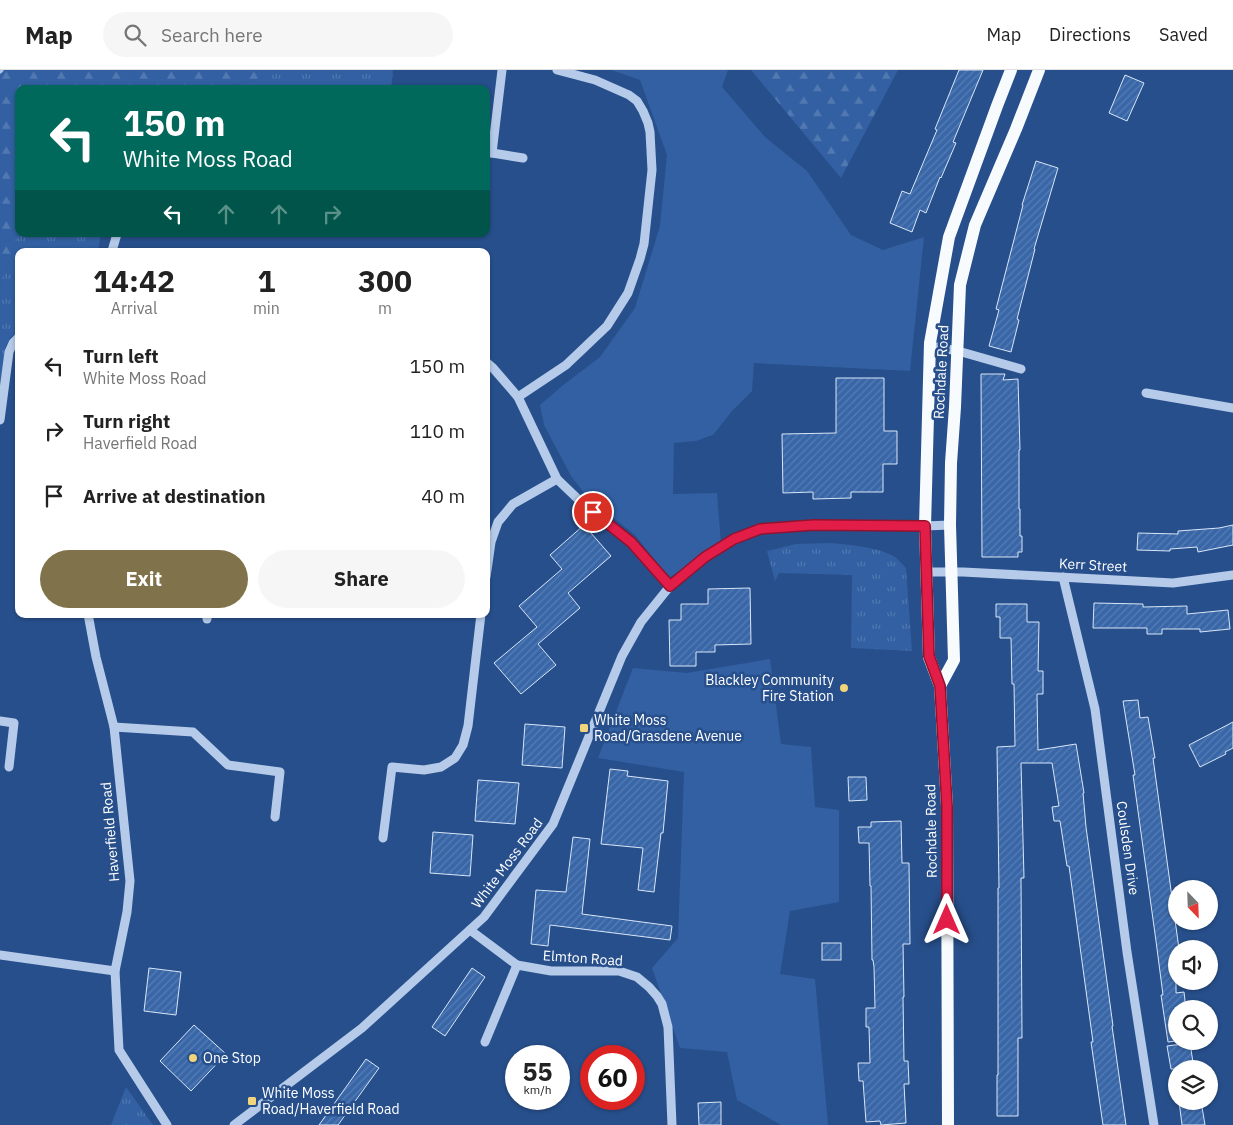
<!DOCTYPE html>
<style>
:root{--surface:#fff;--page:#f6f6f6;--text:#222;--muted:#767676;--line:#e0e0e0;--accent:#80724a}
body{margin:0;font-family:"IBM Plex Sans",sans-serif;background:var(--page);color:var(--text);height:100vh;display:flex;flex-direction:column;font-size:19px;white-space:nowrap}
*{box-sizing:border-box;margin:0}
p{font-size:16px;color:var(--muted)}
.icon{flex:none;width:28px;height:28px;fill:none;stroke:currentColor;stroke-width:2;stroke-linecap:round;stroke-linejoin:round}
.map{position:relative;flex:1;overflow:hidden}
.side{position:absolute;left:15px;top:178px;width:475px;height:370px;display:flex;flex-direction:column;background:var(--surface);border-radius:10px;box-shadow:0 1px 4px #0004}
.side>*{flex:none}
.top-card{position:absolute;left:15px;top:15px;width:475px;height:152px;border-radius:10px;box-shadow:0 1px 4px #0004;background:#00695c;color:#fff;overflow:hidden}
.needle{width:32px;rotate:157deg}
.buttons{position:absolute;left:1168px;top:810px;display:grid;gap:10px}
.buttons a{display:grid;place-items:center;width:50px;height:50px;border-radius:50%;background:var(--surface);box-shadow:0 1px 4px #0004;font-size:25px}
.speed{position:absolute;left:505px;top:975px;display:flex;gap:10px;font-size:25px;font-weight:700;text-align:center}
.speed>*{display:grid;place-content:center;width:65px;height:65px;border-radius:50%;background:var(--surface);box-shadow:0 1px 4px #0004;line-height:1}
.speed small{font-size:12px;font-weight:400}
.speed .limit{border:8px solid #d22;background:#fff;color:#111}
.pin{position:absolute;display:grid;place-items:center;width:42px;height:42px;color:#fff;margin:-21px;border:2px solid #fff;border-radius:50%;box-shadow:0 1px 5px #0007}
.me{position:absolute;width:55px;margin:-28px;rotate:0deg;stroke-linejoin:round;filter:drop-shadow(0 0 4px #0008)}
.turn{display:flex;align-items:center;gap:18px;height:105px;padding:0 25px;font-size:22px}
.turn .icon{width:65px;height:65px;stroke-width:2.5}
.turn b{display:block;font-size:35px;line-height:42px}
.lanes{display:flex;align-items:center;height:48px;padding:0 25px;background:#0003;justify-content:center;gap:25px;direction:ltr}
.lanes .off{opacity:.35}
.eta{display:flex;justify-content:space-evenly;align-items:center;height:85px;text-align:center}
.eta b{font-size:30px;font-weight:800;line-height:35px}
.action{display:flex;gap:10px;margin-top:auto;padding:10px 25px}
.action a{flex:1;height:58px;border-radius:30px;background:var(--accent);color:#fff;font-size:20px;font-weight:800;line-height:58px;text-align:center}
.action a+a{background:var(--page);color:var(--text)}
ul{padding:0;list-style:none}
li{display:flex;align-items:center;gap:15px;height:65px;padding:0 25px}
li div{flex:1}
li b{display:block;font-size:19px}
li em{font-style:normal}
header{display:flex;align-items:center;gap:30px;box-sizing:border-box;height:70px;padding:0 25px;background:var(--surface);border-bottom:1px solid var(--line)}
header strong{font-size:24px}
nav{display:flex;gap:28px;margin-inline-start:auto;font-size:18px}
.search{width:350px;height:45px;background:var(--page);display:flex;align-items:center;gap:12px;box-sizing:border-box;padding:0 18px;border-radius:28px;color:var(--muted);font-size:19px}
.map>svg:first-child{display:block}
.grass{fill:url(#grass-tufts)}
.forest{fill:url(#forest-firs)}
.park{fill:#3260a2}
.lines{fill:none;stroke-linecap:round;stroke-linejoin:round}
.stream{stroke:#aac5ea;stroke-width:5}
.building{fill:url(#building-hatch);stroke:#d9e6f7}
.minor{stroke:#b5cbe9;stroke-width:9}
.major{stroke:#f8fbfe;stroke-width:12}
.route-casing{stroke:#92132f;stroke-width:12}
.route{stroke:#e11d48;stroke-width:9}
.poi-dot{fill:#f2d47b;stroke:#274f8b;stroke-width:2}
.labels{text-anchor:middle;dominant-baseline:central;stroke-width:5;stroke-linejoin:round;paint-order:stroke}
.street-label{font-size:14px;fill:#fff;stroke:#274f8b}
.poi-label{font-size:14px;fill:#fff;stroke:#274f8b;text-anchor:start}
</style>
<header>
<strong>Map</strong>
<div class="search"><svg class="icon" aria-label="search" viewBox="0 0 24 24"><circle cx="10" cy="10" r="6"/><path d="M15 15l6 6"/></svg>Search here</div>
<nav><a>Map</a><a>Directions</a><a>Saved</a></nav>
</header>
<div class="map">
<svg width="1233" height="1055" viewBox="0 0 1233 1055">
<defs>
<pattern id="grass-tufts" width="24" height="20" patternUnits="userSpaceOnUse" patternTransform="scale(1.25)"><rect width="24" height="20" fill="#3260a2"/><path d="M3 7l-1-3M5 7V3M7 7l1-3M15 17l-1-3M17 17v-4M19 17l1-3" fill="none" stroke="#5178b0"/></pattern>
<pattern id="forest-firs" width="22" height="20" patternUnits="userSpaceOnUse" patternTransform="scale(1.25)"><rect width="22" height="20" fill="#3260a2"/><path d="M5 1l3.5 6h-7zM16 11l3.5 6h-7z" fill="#5178b0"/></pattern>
<pattern id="building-hatch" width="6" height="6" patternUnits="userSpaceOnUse" patternTransform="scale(1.25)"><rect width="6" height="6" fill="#3866a7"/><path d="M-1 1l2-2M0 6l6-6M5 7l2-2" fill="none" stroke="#567db4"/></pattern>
</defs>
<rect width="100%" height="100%" fill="#274f8b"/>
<!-- grass -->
<g class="grass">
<path d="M273 0H393L391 19H215L256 10Z"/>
<path d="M19 164H101L98 181H19V262L11 267 6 275 0 321V217Z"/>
<path d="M832 473C850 475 879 477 895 487 899 490 902 494 906 498L912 581 851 578 852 505 779 503 775 511 767 481 796 474Z"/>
<path d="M126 1017 153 1055H111Z"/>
</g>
<!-- forest -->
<g class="forest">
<path d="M0 0H273L256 10 215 19H19V164L0 217Z"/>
<path d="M751 0H898L841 108Z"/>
</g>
<!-- park -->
<g class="park">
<path d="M611 0H728L722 17 765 67 807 101 851 165 883 180 924 167 910 301 754 293 752 321 732 341 713 365 696 371 674 373 673 424 717 423 721 474 704 484 669 508 635 465 587 427 571 406 544 355 540 335 562 316 600 287 635 238 660 156 667 85 640 10Z"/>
<path d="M770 589 781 674 811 677 815 737 839 740V832L790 841 780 904 815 909 828 1055H781L737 1030 727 982 680 978 652 898 678 868 684 702 598 688 633 598 687 603Z"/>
</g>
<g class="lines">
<!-- stream -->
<path class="stream" d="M0 1 1 0"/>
</g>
<!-- building -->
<g class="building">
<path d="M959 0H983L953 72 956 73 941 108 940 107 926 143 920 140 912 162 890 153 902 121 910 124 937 60 935 59Z"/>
<path d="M1125 5 1144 13 1127 51 1109 43Z"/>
<path d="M1036 91 1058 98 1034 179H1035L1017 249 1019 250 1011 282 989 276 999 240 996 239 1023 135H1022Z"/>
<path d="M981 304H1005L1003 310 1018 309 1020 380H1019V439H1020V466H1022V482H1018V487H982Z"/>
<path d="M836 308H884V361H897V394H883V422H851V428L813 429V422L783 423 782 364 836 363Z"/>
<path d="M584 455 611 486 568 523 580 538 538 574 556 595 521 624 494 593 537 557 519 536 562 499 550 485Z"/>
<path d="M1233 455V475L1198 482 1197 477 1170 479V481L1137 480 1138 463 1178 464V461L1219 458Z"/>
<path d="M750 518 751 574 715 575V582H696V596H670L669 550H681V534H708V519Z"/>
<path d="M1094 533 1143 534V537L1187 536V544L1228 540 1230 559 1200 562V559H1162V564H1147V558H1093Z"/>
<path d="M996 534H1027V552H1039L1038 601H1043V624H1037L1038 680 1076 674 1084 723H1083L1086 757 1113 956H1112L1126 1055H1103L1091 972H1093L1069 796H1067L1060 751H1054L1052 737 1059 736 1052 693H1021L1024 808H1021L1022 968H1018V1046H997V1005H998V818H999L997 677 1015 676 1014 614H1012L1011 568H1000V547H996Z"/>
<path d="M1138 630 1140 648 1148 647 1155 688H1153L1179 879H1176V923L1184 922 1186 939H1176V971L1168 972 1161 925H1163L1156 871 1133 705H1135L1123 631Z"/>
<path d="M1233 652V678L1225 682 1226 684 1200 697 1189 675Z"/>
<path d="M525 654 565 657 562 698 522 695Z"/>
<path d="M610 699 628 701 627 706 668 711 663 763H661L654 822 638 820 643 778 601 774Z"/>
<path d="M848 707H866L867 730 849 731Z"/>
<path d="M478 710 519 713 515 754 475 751Z"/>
<path d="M901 751 902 793H909L910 874H903L904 927H903L904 991H908L909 1014H904L906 1053 881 1055 880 1051 866 1052 863 1011H859L858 993H870L869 957H866V938H875L874 897 873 890H872L871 816H870L869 773H859L858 757H871V752Z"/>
<path d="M433 762 473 765 470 806 430 803Z"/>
<path d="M573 767 590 769 582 844 672 856 670 870 550 855 548 876 531 874 536 820 566 822Z"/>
<rect x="822" y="873" width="19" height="17"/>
<path d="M149 898 181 902 176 945 144 941Z"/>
<path d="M472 898 485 907 445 966 432 957Z"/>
<path d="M194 955 226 984 191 1021 160 991Z"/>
<path d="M1190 973 1194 999H1171L1167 976Z"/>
<path d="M366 989 379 998 338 1055H319Z"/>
<path d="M1179 1031H1201L1205 1055H1182Z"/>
<path d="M721 1032V1055H699L698 1033Z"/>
</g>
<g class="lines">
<!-- minor -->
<g class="minor">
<path d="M486 82 523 88"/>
<path d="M492 83 502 0"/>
<path d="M112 181 117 164"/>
<path d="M930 276 958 281 1021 299"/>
<path d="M486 292 493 298 518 327 557 409 581 432 631 472 670 516"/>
<path d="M1146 323 1233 338"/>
<path d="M518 327 566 295 607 256 628 223 640 189 644 174 652 100 650 62 648 53 643 41 637 31 629 25 595 10 557 0"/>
<path d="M0 350 9 282 13 273 19 267"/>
<path d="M926 502H963L1173 513 1233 505"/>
<path d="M486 507 491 472 498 452 513 434 557 409"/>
<path d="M1063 507 1095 639 1127 882 1154 1055"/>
<path d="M88 544 96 587 114 657 130 811 127 842 115 901 119 980 167 1055"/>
<path d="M207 549V544"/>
<path d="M0 651 14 653 9 697"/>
<path d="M114 657 193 662 228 695 280 702 275 747"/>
<path d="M383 768 392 697 424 700 441 697 455 688 463 675 468 656 481 544"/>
<path d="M470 860 517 895 551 901H619L637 907 649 917 657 926 662 934 668 957 672 1055"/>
<path d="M0 885 115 901"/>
<path d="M485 972 517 895"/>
<path d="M234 1055 362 958 484 847 553 754 622 586 641 552 670 516 705 487 734 469 760 459 814 455 925 456 950 455"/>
</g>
<!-- major -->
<g class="major">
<path d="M940 616 954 590 950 455 951 393 955 337 960 215 975 155 1016 59 1039 0"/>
<path d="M948 1055 947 736 940 616 929 587 925 456 930 273 949 167 997 36 1011 0"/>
</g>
</g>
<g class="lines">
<defs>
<path id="route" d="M593 442 631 472 670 516 705 487 734 469 760 459 814 455 925 456 929 586 940 616 947 736V850"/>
</defs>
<!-- route casing -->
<use href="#route" class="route-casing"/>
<!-- route -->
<use href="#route" class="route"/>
</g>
<!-- markers -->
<g class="poi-dot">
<circle cx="844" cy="618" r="5"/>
<rect x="579" y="653" width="10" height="10" rx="2.5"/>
<circle cx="193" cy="988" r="5"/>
<rect x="247" y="1026" width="10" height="10" rx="2.5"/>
</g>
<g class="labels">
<!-- street labels -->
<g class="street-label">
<text transform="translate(941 302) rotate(-87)">Rochdale Road</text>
<text transform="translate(1093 495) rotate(3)">Kerr Street</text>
<text transform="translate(931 761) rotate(-91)">Rochdale Road</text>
<text transform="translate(110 762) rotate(-95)">Haverfield Road</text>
<text transform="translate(1128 778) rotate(82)">Coulsden Drive</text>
<text transform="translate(507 793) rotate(-53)">White Moss Road</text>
<text transform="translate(583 888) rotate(4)">Elmton Road</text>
</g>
<!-- poi labels -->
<g class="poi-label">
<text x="834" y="610" text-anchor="end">Blackley Community<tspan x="834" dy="16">Fire Station</tspan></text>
<text x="594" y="650">White Moss<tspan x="594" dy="16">Road/Grasdene Avenue</tspan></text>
<text x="203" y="988">One Stop</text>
<text x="262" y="1023">White Moss<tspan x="262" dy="16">Road/Haverfield Road</tspan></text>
</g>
</g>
</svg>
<div class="buttons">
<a><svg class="needle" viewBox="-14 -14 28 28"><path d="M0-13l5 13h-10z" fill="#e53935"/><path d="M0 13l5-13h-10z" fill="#767676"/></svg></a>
<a><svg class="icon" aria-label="sound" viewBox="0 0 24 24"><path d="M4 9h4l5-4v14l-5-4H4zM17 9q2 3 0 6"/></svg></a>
<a><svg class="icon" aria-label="search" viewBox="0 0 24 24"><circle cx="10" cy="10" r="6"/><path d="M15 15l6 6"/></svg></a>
<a><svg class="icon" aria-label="layers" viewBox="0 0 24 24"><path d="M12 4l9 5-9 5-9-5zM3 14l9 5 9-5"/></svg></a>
</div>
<div class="speed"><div>55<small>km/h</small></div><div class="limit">60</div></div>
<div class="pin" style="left:593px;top:442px;background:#d93025"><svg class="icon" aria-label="arrive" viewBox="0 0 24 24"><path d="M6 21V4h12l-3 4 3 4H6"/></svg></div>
<svg class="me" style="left:947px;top:850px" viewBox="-20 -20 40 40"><path d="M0-17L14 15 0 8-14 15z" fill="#e11d48" stroke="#fff" stroke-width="4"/></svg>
<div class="top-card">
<div class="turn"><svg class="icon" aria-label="left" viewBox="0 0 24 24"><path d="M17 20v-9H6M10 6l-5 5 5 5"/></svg><div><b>150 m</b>White Moss Road</div></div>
<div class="lanes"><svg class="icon" aria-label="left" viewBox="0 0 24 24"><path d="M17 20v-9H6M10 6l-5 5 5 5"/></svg><svg class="icon off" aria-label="ahead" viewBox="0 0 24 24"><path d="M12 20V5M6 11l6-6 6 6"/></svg><svg class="icon off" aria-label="ahead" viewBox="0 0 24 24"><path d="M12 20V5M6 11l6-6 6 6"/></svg><svg class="icon off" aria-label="right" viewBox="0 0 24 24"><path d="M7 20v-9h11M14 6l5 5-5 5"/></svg></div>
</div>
<section class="side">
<div class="eta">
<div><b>14:42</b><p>Arrival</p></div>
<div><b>1</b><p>min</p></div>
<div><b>300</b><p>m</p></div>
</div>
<ul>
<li><svg class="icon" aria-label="left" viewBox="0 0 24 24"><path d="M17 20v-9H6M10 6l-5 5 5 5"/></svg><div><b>Turn left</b><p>White Moss Road</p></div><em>150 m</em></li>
<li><svg class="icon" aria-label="right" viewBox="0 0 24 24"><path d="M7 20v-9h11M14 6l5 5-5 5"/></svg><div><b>Turn right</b><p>Haverfield Road</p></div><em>110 m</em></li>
<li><svg class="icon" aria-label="arrive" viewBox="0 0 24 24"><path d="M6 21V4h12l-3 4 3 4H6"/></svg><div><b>Arrive at destination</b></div><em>40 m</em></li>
</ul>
<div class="action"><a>Exit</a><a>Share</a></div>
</section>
</div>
